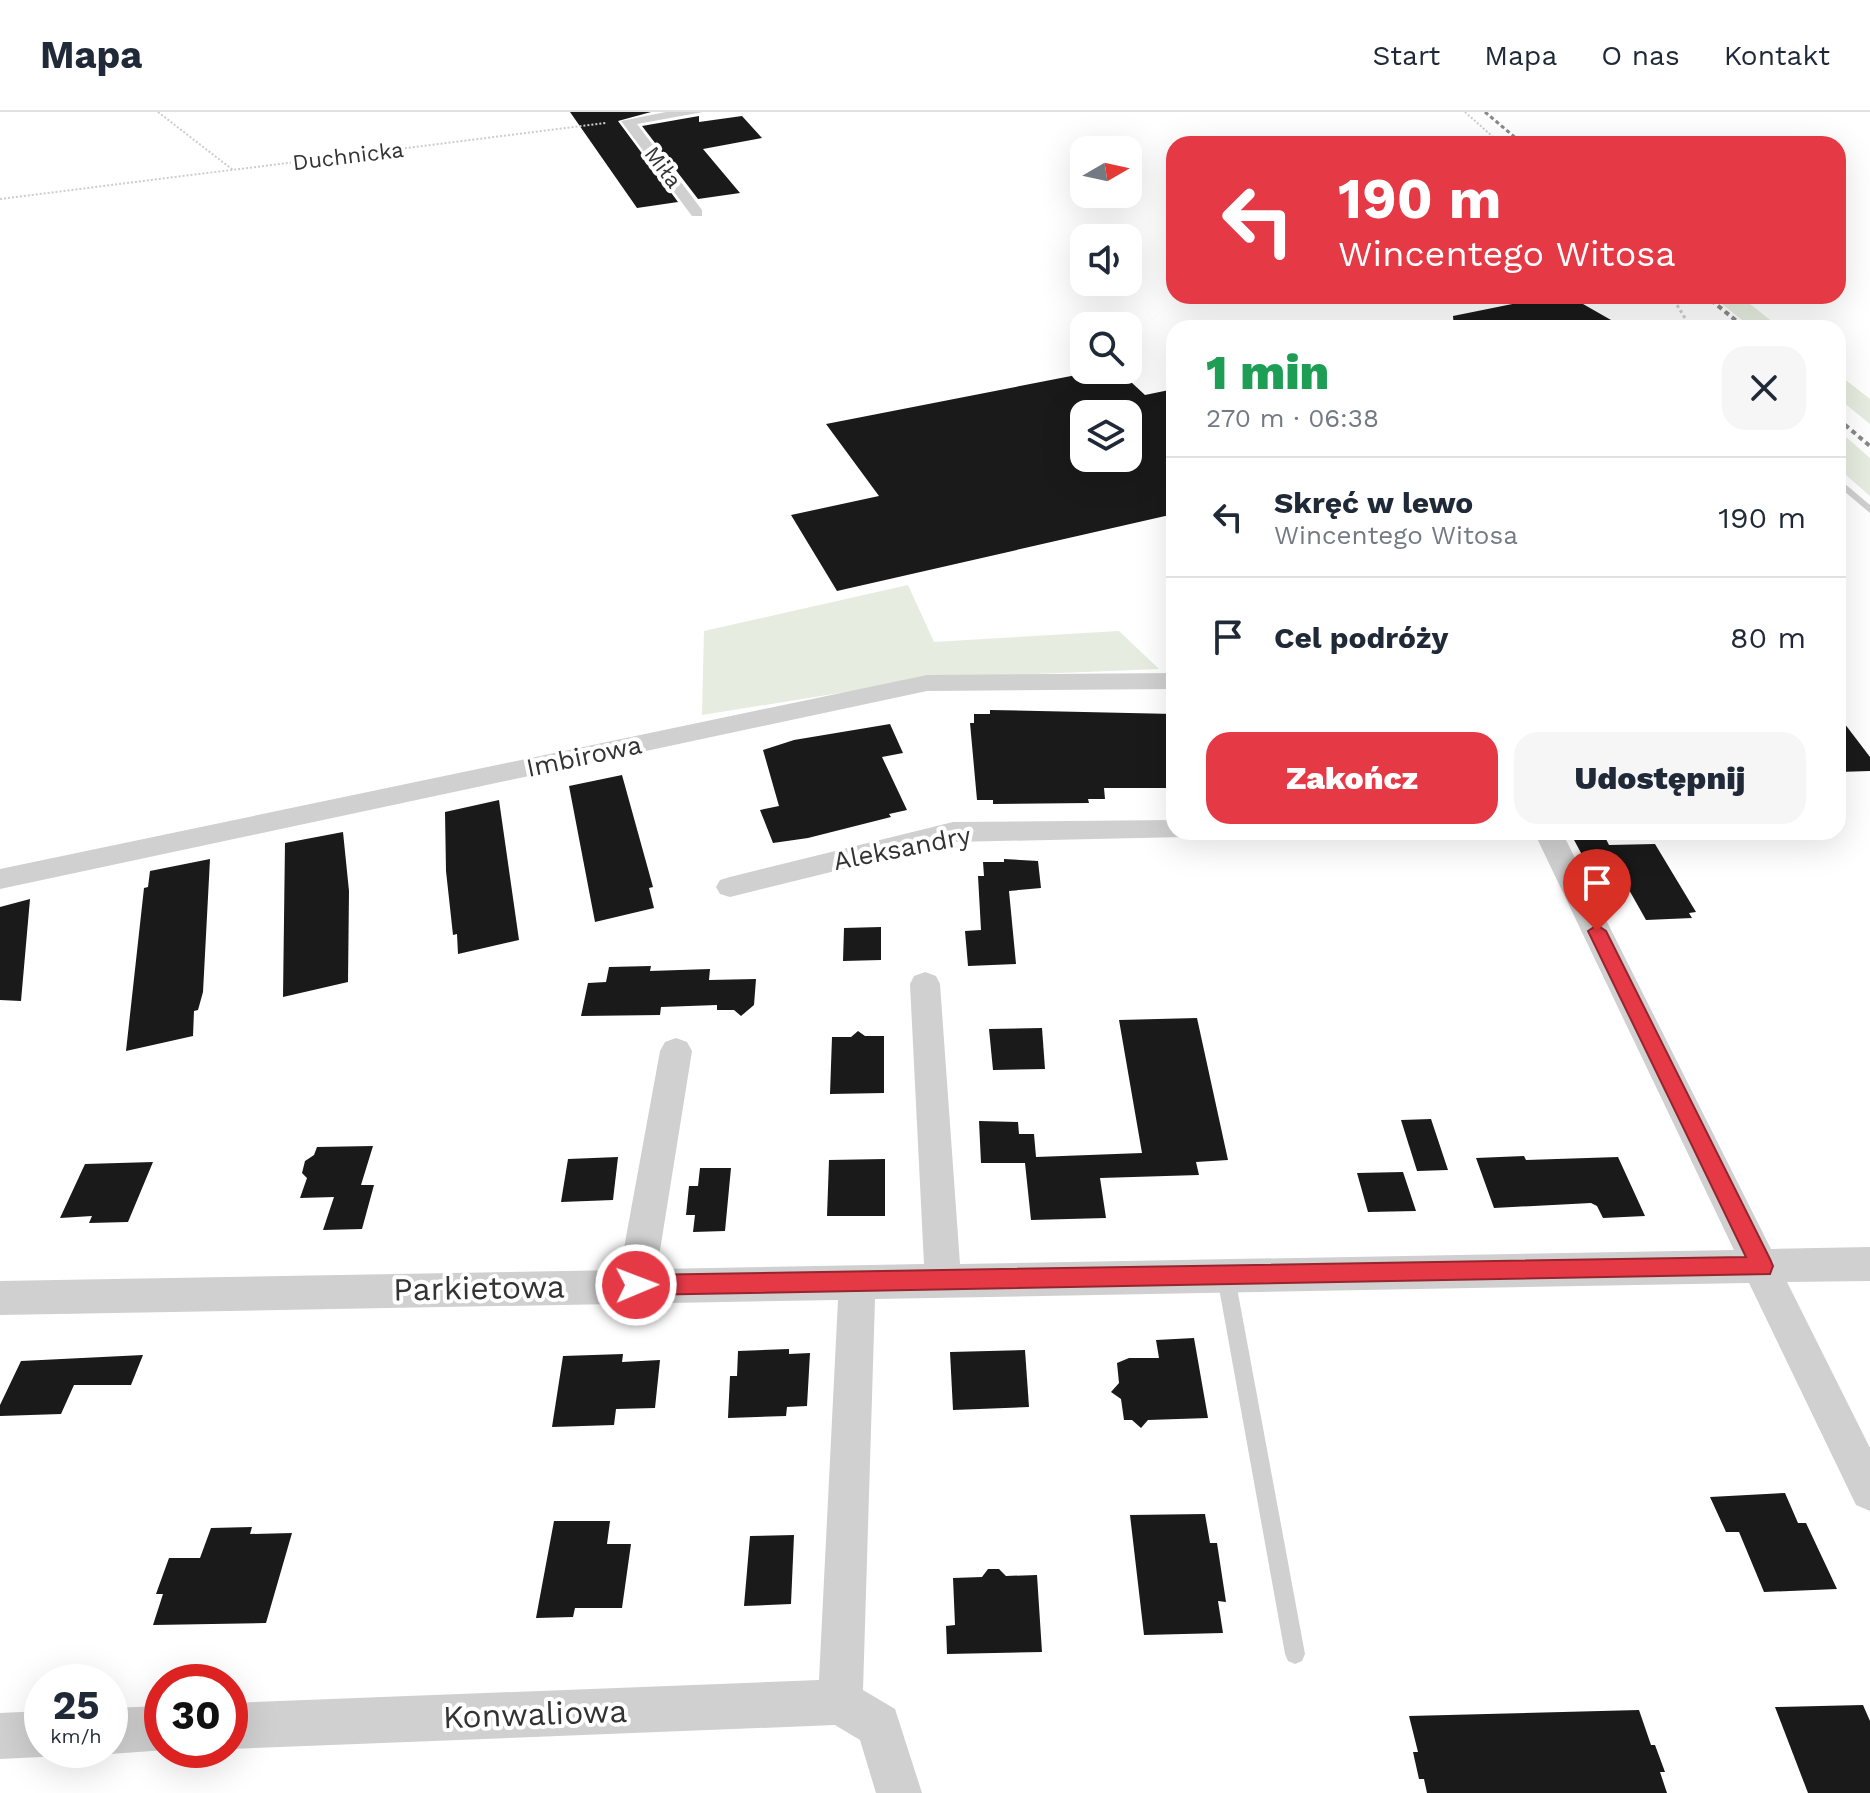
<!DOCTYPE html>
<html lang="pl">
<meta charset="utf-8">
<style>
:root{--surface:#fff;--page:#f6f6f7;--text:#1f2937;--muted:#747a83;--line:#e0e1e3;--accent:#e63946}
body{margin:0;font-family:"Work Sans",sans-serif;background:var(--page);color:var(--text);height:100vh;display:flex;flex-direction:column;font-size:30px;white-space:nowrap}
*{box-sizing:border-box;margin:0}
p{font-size:26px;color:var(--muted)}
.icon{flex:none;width:44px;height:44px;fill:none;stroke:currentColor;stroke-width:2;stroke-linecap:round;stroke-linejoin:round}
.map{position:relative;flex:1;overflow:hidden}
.panel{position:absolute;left:1166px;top:208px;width:680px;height:520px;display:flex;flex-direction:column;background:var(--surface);border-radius:24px;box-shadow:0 8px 32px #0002}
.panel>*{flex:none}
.hud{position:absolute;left:1166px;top:24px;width:680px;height:168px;border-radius:24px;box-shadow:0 8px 32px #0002;background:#e63946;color:#fff;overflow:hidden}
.needle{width:52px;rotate:81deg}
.controls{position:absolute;left:1070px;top:24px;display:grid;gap:16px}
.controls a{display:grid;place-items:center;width:72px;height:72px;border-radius:16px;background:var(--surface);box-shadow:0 8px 32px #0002;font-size:40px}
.speed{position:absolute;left:24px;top:1552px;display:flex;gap:16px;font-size:40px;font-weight:700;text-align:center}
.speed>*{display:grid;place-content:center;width:104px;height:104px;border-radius:50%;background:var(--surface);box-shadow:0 8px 32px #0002;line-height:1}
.speed small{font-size:20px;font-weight:400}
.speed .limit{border:12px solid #d22;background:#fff;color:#111}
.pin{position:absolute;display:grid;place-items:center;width:68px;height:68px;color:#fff;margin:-82px -34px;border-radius:50% 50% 50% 0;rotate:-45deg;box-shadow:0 0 8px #0007}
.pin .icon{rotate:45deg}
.me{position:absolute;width:88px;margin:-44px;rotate:89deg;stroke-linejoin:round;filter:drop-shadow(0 0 6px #0008)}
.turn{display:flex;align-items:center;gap:28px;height:168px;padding:0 40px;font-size:36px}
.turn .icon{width:104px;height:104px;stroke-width:2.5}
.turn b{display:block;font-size:56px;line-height:68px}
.round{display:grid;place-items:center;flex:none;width:84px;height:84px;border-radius:24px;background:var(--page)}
.overview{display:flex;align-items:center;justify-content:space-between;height:136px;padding:0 40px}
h1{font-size:48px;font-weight:800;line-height:60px;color:#1e9e55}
.button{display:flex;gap:16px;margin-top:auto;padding:16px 40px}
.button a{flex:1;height:92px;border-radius:24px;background:var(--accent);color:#fff;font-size:32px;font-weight:800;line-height:92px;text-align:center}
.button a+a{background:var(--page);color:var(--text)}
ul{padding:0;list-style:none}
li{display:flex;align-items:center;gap:24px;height:120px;padding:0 40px;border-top:2px solid var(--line)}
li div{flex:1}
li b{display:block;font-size:30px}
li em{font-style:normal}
header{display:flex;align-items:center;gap:48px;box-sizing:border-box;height:112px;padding:0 40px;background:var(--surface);border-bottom:2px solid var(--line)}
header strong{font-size:38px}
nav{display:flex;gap:44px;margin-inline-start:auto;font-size:28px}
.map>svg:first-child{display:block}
.green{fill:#e6ecdf}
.building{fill:#1a1a1a;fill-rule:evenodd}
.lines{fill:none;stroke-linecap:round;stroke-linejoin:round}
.path-far2{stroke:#cdcdcd;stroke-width:2;stroke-dasharray:2 2;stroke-linecap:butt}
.path-far1{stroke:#cdcdcd;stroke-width:3;stroke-dasharray:3 3;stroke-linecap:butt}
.path{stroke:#cdcdcd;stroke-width:7;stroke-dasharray:6 6;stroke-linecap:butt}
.service{fill:#d0d0d0;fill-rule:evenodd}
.minor{fill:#d0d0d0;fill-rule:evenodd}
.rail-far1{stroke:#888;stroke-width:3;stroke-dasharray:4 3;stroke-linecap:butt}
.rail{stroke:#888;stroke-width:4;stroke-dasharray:5 4;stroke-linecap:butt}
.route{fill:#e63946;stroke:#96252e;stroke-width:2}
.labels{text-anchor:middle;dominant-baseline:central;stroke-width:8;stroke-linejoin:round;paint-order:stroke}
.far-street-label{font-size:22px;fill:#333;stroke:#fff}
.street-label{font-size:26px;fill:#333;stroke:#fff}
.near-street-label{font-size:32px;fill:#333;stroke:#fff}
</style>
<header>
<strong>Mapa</strong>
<nav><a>Start</a><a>Mapa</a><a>O nas</a><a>Kontakt</a></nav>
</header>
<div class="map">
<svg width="1870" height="1681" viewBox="0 0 1870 1681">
<rect width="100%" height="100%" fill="#fff"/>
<!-- green -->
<g class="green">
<path d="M1712 184H1740L1780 216H1752Z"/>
<path d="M1838 262 1870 287V312L1838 286Z"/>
<path d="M1838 318 1870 346V384L1838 356Z"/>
<path d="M908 473 934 530 1119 519 1159 557 933 566 702 603 704 519Z"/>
</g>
<!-- building -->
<g class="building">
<path d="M570 0H651L618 9 678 90 637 96Z"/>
<path d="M699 4V10L742 4 762 26 703 37 740 81 698 87 642 14Z"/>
<path d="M1552 184H1569L1611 208 1574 216H1454L1453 204Z"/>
<path d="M1102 258H1118L1145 283 1174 277V402L837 479 791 403 879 384 826 312ZM1084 302H1128V346H1084Z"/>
<path d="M990 598 1174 602V676H1104L1105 687H1088L1089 691 993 692V688H977L970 611H974V602H990Z"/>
<path d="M1838 603 1870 645V659L1838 660Z"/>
<path d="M890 612 903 641 882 645 907 698 889 702 891 705 808 726 773 731 760 698 779 694 763 638 794 628Z"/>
<path d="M622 663 653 775 649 776 654 796 595 810 569 674Z"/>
<path d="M499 688 519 828 458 842 457 822 453 823 446 759 445 700Z"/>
<path d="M343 720 349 779 348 870 283 885 285 731Z"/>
<path d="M1605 725 1609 733 1655 732 1696 800 1689 801 1692 806 1646 808 1615 753 1588 754 1573 726Z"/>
<path d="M210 747 203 880 198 898 194 899 193 924 126 939 144 776 148 775 150 759Z"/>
<path d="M1004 747 1038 749 1041 776 1009 779 1016 852 968 854 965 819 981 818 978 764H984L983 750H1004Z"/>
<path d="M30 787 21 889 0 888V795Z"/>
<path d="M881 815V848L843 849 844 816Z"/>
<path d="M651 854 650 859 710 857 709 868 756 867 754 893 741 904 734 898H717V893L661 895 660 903 581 904 588 871 606 870 609 855Z"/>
<path d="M1197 906 1228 1048 1196 1050 1199 1063 1100 1066 1106 1106 1031 1108 1025 1051H981L979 1009 1018 1010 1019 1022H1034L1036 1045 1142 1041 1119 908Z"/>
<path d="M1042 916 1045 957 993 958 989 917Z"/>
<path d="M858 919 865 924H884V981L830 982 832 925H851Z"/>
<path d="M1431 1007 1448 1058 1417 1059 1401 1008Z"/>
<path d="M373 1034 361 1073H374L362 1117 323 1118 334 1085 300 1086 307 1066 302 1061 305 1049 314 1043 317 1035Z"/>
<path d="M1524 1044 1526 1048 1618 1045 1645 1104 1603 1106 1597 1094 1591 1091 1494 1096 1476 1046Z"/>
<path d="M618 1045 613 1088 561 1090 568 1047Z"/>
<path d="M885 1047V1104H827L829 1048Z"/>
<path d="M153 1050 128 1110 89 1111 92 1104 60 1106 85 1052Z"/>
<path d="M700 1056H731L725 1119 693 1120 695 1103H686L689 1074H698Z"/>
<path d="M1403 1060 1416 1099 1368 1100 1357 1061Z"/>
<path d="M1194 1226 1208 1306 1148 1308 1141 1316 1132 1308H1124L1121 1287 1111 1280 1119 1271 1117 1251 1129 1246H1159L1156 1228Z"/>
<path d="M789 1237V1242L810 1241 807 1294 787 1295 786 1304 728 1306 730 1264H737L738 1239Z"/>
<path d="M1025 1238 1029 1295 953 1298 950 1240Z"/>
<path d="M623 1242 622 1250 660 1248 655 1296 616 1297 614 1313 552 1315 563 1244Z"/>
<path d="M143 1243 131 1273H74L61 1302 0 1304V1293L21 1249Z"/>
<path d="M1785 1381 1798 1411H1806L1837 1477 1764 1480 1739 1420H1726L1710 1385Z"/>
<path d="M1205 1402 1210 1431H1217L1226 1490 1218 1489 1223 1521 1144 1523 1130 1403Z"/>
<path d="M554 1409H610L607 1432H631L622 1496H575L573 1505 536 1506Z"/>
<path d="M252 1415 250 1422 292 1421 266 1511 153 1513 163 1482H156L169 1446H200L211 1416Z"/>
<path d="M794 1423 791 1492 744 1494 750 1424Z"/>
<path d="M988 1457H999L1006 1464 1037 1463 1042 1540 947 1542 946 1514 955 1513 953 1466 982 1465Z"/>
<path d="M1863 1593 1870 1609V1681H1808L1775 1595Z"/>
<path d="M1639 1598 1651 1633H1655L1665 1660H1660L1667 1681H1427L1424 1667H1419L1413 1640H1418L1409 1604Z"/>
</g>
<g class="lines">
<!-- path-far2 -->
<g class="path-far2">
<path d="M158 0 233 58"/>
<path d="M1465 0 1501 32"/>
<path d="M0 87 606 11"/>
<path d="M1671 184 1675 190"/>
</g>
<!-- path-far1 -->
<path class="path-far1" d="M1674 188 1691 216"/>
<!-- path -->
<g class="path">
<path d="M177 1643 219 1642"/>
<path d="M69 1645H91"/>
</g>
<!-- service -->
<g class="service">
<path d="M1838 366 1870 393V401L1838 374Z"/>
<path d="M1226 1157 1232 1159 1235 1165 1305 1542 1302 1549 1295 1552 1288 1549 1285 1542 1217 1165 1220 1159Z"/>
</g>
<!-- minor -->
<g class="minor">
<path d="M666 0H703L637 12 702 98V104H692L621 9Z"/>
<path d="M1174 561V577L927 579 0 777V757L927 563Z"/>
<path d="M1174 708V720H1187L1184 725 953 730 730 785 720 782 716 775 720 768 730 765 953 710Z"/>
<path d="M1534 720H1562L1771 1137 1870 1135V1169L1787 1170 1870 1336V1399L1856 1393 1749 1171 875 1187 863 1578 895 1597 922 1681H876L860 1628 835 1613 230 1637V1591L819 1568 838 1188 0 1203V1169L620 1158 660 939 665 930 676 926 687 930 692 939 657 1157 924 1152 910 872 914 864 925 860 936 864 940 872 960 1152 1734 1138Z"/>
<path d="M162 1594V1638H166L110 1642 101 1638H110V1596Z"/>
<path d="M42 1599V1638H58L42 1645 0 1647V1601Z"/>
</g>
<!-- rail-far1 -->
<g class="rail-far1">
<path d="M1485 0 1523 32"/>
<path d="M1706 184 1714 190"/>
</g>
<!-- rail -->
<g class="rail">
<path d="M1711 188 1745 216"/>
<path d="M1838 307 1870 334"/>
</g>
</g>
<!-- route -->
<path class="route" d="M1597 813 1606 819 1770 1147 1773 1154 1770 1162 636 1183 628 1180 625 1173 628 1166 636 1163 1746 1145 1588 819Z"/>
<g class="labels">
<!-- far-street labels -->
<g class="far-street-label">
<text transform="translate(348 44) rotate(-7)">Duchnicka</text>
<text transform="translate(663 55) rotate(53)">Miła</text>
</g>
<!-- street labels -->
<g class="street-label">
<text transform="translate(584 644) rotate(-12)">Imbirowa</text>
<text transform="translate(902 736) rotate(-11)">Aleksandry</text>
</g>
<!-- near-street labels -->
<g class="near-street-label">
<text transform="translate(479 1176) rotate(-1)">Parkietowa</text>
<text transform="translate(535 1602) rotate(-2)">Konwaliowa</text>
</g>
</g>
</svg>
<div class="controls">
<a><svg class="needle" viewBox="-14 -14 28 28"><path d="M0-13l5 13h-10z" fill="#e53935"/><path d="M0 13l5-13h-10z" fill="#747a83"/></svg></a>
<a><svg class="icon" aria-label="sound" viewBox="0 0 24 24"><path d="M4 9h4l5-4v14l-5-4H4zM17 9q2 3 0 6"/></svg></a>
<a><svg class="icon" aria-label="search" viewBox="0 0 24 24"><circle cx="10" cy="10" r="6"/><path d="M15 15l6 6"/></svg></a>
<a><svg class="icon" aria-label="layers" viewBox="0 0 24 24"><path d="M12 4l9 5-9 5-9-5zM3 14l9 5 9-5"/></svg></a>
</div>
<div class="speed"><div>25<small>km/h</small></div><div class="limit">30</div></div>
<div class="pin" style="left:1597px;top:819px;background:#d93025"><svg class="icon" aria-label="arrive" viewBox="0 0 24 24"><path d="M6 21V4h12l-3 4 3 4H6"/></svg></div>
<svg class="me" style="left:636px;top:1173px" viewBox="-20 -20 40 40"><circle r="17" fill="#e63946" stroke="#fff" stroke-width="3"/><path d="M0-11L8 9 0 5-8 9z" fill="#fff"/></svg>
<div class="hud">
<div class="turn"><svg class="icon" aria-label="left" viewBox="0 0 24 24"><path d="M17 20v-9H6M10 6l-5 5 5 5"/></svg><div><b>190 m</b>Wincentego Witosa</div></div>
</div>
<section class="panel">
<div class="overview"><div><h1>1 min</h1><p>270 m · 06:38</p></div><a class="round"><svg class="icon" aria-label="close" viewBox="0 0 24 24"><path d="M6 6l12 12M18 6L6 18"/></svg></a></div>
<ul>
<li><svg class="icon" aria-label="left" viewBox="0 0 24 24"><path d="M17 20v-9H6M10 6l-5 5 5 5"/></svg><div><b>Skręć w lewo</b><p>Wincentego Witosa</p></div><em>190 m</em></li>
<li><svg class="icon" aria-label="arrive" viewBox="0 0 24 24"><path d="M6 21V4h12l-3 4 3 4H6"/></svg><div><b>Cel podróży</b></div><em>80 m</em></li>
</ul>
<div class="button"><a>Zakończ</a><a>Udostępnij</a></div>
</section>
</div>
